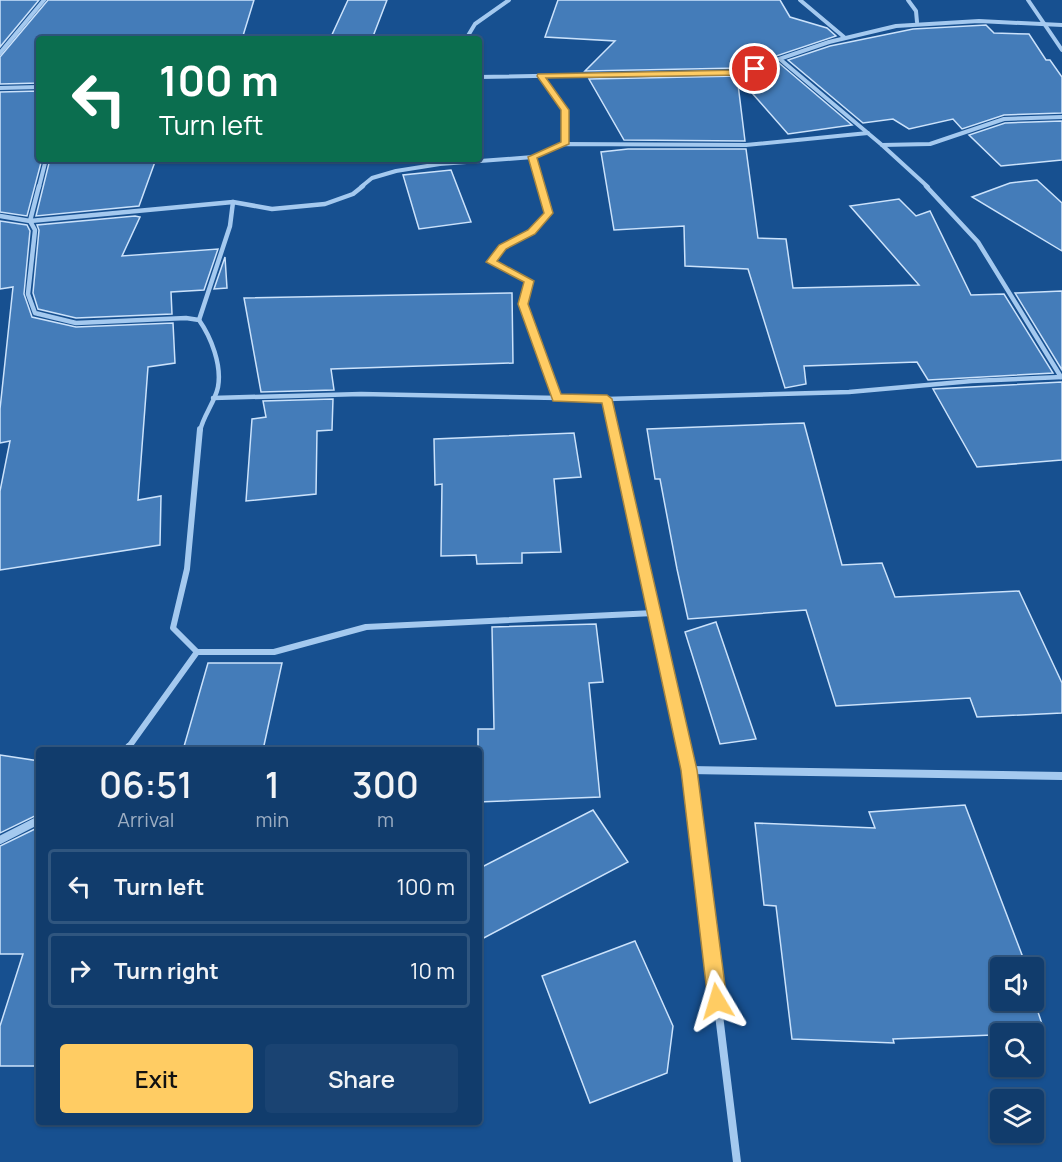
<!DOCTYPE html>
<style>
:root{--surface:#113c6c;--page:#1a4372;--text:#f1f3f6;--muted:#9cadc2;--line:#30567f;--accent:#ffcc63}
body{margin:0;font-family:Manrope,sans-serif;background:var(--page);color:var(--text);height:100vh;display:flex;flex-direction:column;font-size:22px;white-space:nowrap}
*{box-sizing:border-box;margin:0}
p{font-size:20px;color:var(--muted)}
.icon{flex:none;width:33px;height:33px;fill:none;stroke:currentColor;stroke-width:2;stroke-linecap:round;stroke-linejoin:round}
.map{position:relative;flex:1;overflow:hidden}
.sheet{position:absolute;left:36px;top:747px;width:446px;height:378px;display:flex;flex-direction:column;background:var(--surface);border-radius:6px;box-shadow:0 2px 4px #0004,0 0 0 2px var(--line)}
.sheet>*{flex:none}
.top-card{position:absolute;left:36px;top:36px;width:446px;height:126px;border-radius:6px;box-shadow:0 2px 4px #0004,0 0 0 2px var(--line);background:#0b6e4f;color:#fff;overflow:hidden}
.buttons{position:absolute;left:990px;top:957px;display:grid;gap:12px}
.buttons a{display:grid;place-items:center;width:54px;height:54px;border-radius:6px;background:var(--surface);box-shadow:0 2px 4px #0004,0 0 0 2px var(--line);font-size:30px}
.pin{position:absolute;display:grid;place-items:center;width:51px;height:51px;color:#fff;margin:-26px;border:3px solid #fff;border-radius:50%;box-shadow:0 2px 6px #0007}
.me{position:absolute;width:66px;margin:-33px;rotate:353deg;stroke-linejoin:round;filter:drop-shadow(0 0 4px #0008)}
.turn{display:flex;align-items:center;gap:21px;height:126px;padding:0 24px;font-size:27px}
.turn .icon{width:78px;height:78px;stroke-width:2.5}
.turn b{display:block;font-size:42px;line-height:51px}
.eta{display:flex;justify-content:space-evenly;align-items:center;height:102px;text-align:center}
.eta b{font-size:36px;font-weight:600;line-height:42px}
.button{display:flex;gap:12px;margin-top:auto;padding:12px 24px}
.button a{flex:1;height:69px;border-radius:6px;background:var(--accent);color:#111;font-size:24px;font-weight:600;line-height:69px;text-align:center}
.button a+a{background:var(--page);color:var(--text)}
ul{padding:0;list-style:none}
li{display:flex;align-items:center;gap:18px;height:75px;margin:0 12px 9px;padding:0 12px;border:3px solid var(--line);border-radius:6px}
li div{flex:1}
li b{display:block;font-size:22px}
li em{font-style:normal}
.map>svg:first-child{display:block}
.building{fill:#447cb9;stroke:#cbe2fb;stroke-width:1.5}
.lines{fill:none;stroke-linecap:round;stroke-linejoin:round}
.minor-far3{stroke:#a4c9ef;stroke-width:4}
.minor-far2{stroke:#a4c9ef;stroke-width:4.5}
.minor-far1{stroke:#a4c9ef;stroke-width:6}
.minor{stroke:#a4c9ef;stroke-width:8}
.route{fill:#ffcc63;stroke:#a68540;stroke-width:1.5}
</style>
<div class="map">
<svg width="1062" height="1162" viewBox="0 0 1062 1162">
<rect width="100%" height="100%" fill="#175090"/>
<!-- building -->
<g class="building">
<path d="M0 0H39L0 47Z"/>
<path d="M48 0H254L242 39H39V83L0 84V57Z"/>
<path d="M348 0H387L372 39H330Z"/>
<path d="M558 0H780L790 17 827 28 836 36 740 68 585 71 615 41 545 37Z"/>
<path d="M986 25 994 33 1029 34 1046 60H1050L1062 77V113L1004 115 962 129 953 119 909 129 893 119 863 123 788 60 830 46 913 29Z"/>
<path d="M779 63 852 125 788 134 737 76 745 141 624 140 589 79 741 76Z"/>
<path d="M39 91V159H42L27 216 0 212V92Z"/>
<path d="M1062 121V160L1001 166 969 135 1005 123Z"/>
<path d="M628 149H746L758 238 786 239 793 288 919 285 850 206 899 199 916 216 930 211 971 295 1004 294 1053 373 928 380 917 362 804 366 806 384 785 388 748 269 685 266 684 226 614 230 601 152Z"/>
<path d="M50 159H156L139 206 36 216Z"/>
<path d="M451 170 471 222 419 229 403 175Z"/>
<path d="M1037 180 1062 203V251L972 197 1010 183Z"/>
<path d="M135 216 140 217 122 256 218 249 204 290 171 292 172 314 76 318 38 309 33 293 39 230 37 225Z"/>
<path d="M0 221 27 225 30 231 24 294 32 317 76 327 173 323 175 363 148 367 138 500 161 496 160 545 0 570V491L10 441 0 443V409L13 287 0 289Z"/>
<path d="M225 257 227 288 214 289Z"/>
<path d="M1062 291V370L1015 293Z"/>
<path d="M512 293 513 363 331 369 334 390 261 392 244 298Z"/>
<path d="M1062 382V460L977 467 933 389Z"/>
<path d="M333 399 332 430 317 431 316 494 246 501 252 419 266 417 263 401Z"/>
<path d="M804 423 842 565 882 563 895 597 1019 591 1062 683V713L977 717 970 698 836 706 806 610 688 619 677 569 660 479H655L647 429Z"/>
<path d="M574 433 581 477 554 479 561 552 522 553V563L477 564 476 555 441 556 442 484 435 485 434 439Z"/>
<path d="M716 622 756 739 720 744 685 632Z"/>
<path d="M596 624 603 682 589 683 600 797 478 802V729H494L492 627Z"/>
<path d="M208 663H282L263 750H183Z"/>
<path d="M0 755 39 761V814L0 833Z"/>
<path d="M965 805 1027 968H1000V1000H1034L1045 1033 893 1039 894 1043 792 1039 776 906 764 905 755 823 875 828 869 812Z"/>
<path d="M593 810 628 862 478 941V869Z"/>
<path d="M39 827V1066H0V1026L23 954H0V846Z"/>
<path d="M635 941 673 1026 667 1073 590 1103 542 976Z"/>
</g>
<g class="lines">
<!-- minor-far3 -->
<g class="minor-far3">
<path d="M800 0 844 37"/>
<path d="M908 0 916 11 917 22"/>
<path d="M1028 0 1062 50"/>
<path d="M466 39 475 24 509 0"/>
<path d="M0 53 44 0"/>
<path d="M781 60 882 145 928 187"/>
<path d="M541 76 565 109V144"/>
<path d="M478 77 741 72 829 42 896 26 979 21 1062 25"/>
<path d="M0 88 39 87"/>
<path d="M882 145 930 144 1004 119 1062 117"/>
<path d="M533 157 542 187"/>
<path d="M39 187 46 159"/>
<path d="M361 187 372 178 396 171 440 164 533 157 565 144 746 145 868 133"/>
</g>
<!-- minor-far2 -->
<g class="minor-far2">
<path d="M39 186 30 221 35 230 28 294 35 313 76 323 186 318 199 320C211 337 222 365 218 387 215 402 203 416 200 431"/>
<path d="M541 186 549 213 532 232 502 247 491 262 529 281 523 304 557 398"/>
<path d="M926 186 978 242 1061 377"/>
<path d="M0 216 30 221 233 202 272 209 325 204 353 194 363 186"/>
<path d="M199 320 230 226 233 202"/>
<path d="M213 398 361 394 607 399 849 392 972 381 1062 377"/>
<path d="M607 399 614 431"/>
</g>
<!-- minor-far1 -->
<g class="minor-far1">
<path d="M200 429 187 569 173 628 197 652H274L366 627 654 613"/>
<path d="M614 429 684 748"/>
<path d="M128 748 197 652"/>
</g>
<!-- minor -->
<g class="minor">
<path d="M684 747 689 770 737 1162"/>
<path d="M127 750 129 747"/>
<path d="M689 770 1062 776"/>
<path d="M0 840 39 820"/>
</g>
</g>
<!-- route -->
<path class="route" d="M755 67H758V71L741 75 546 78 569 110V144L537 158 553 213 535 234 506 249 497 261 534 281 528 304 561 394 607 395 612 399 697 770 727 1001 724 1007 717 1010 711 1007 708 1001 681 770 602 403 553 401 518 304 524 282 486 262 499 245 528 230 544 213 528 157 561 142V110L537 76 538 74 741 70Z"/>
</svg>
<div class="buttons">
<a><svg class="icon" aria-label="sound" viewBox="0 0 24 24"><path d="M4 9h4l5-4v14l-5-4H4zM17 9q2 3 0 6"/></svg></a>
<a><svg class="icon" aria-label="search" viewBox="0 0 24 24"><circle cx="10" cy="10" r="6"/><path d="M15 15l6 6"/></svg></a>
<a><svg class="icon" aria-label="layers" viewBox="0 0 24 24"><path d="M12 4l9 5-9 5-9-5zM3 14l9 5 9-5"/></svg></a>
</div>
<div class="pin" style="left:755px;top:69px;background:#d93025"><svg class="icon" aria-label="arrive" viewBox="0 0 24 24"><path d="M6 21V4h12l-3 4 3 4H6"/></svg></div>
<svg class="me" style="left:717px;top:1001px" viewBox="-20 -20 40 40"><path d="M0-17L14 15 0 8-14 15z" fill="#ffcc63" stroke="#fff" stroke-width="4"/></svg>
<div class="top-card">
<div class="turn"><svg class="icon" aria-label="left" viewBox="0 0 24 24"><path d="M17 20v-9H6M10 6l-5 5 5 5"/></svg><div><b>100 m</b>Turn left</div></div>
</div>
<section class="sheet">
<div class="eta">
<div><b>06:51</b><p>Arrival</p></div>
<div><b>1</b><p>min</p></div>
<div><b>300</b><p>m</p></div>
</div>
<ul>
<li><svg class="icon" aria-label="left" viewBox="0 0 24 24"><path d="M17 20v-9H6M10 6l-5 5 5 5"/></svg><div><b>Turn left</b></div><em>100 m</em></li>
<li><svg class="icon" aria-label="right" viewBox="0 0 24 24"><path d="M7 20v-9h11M14 6l5 5-5 5"/></svg><div><b>Turn right</b></div><em>10 m</em></li>
</ul>
<div class="button"><a>Exit</a><a>Share</a></div>
</section>
</div>
